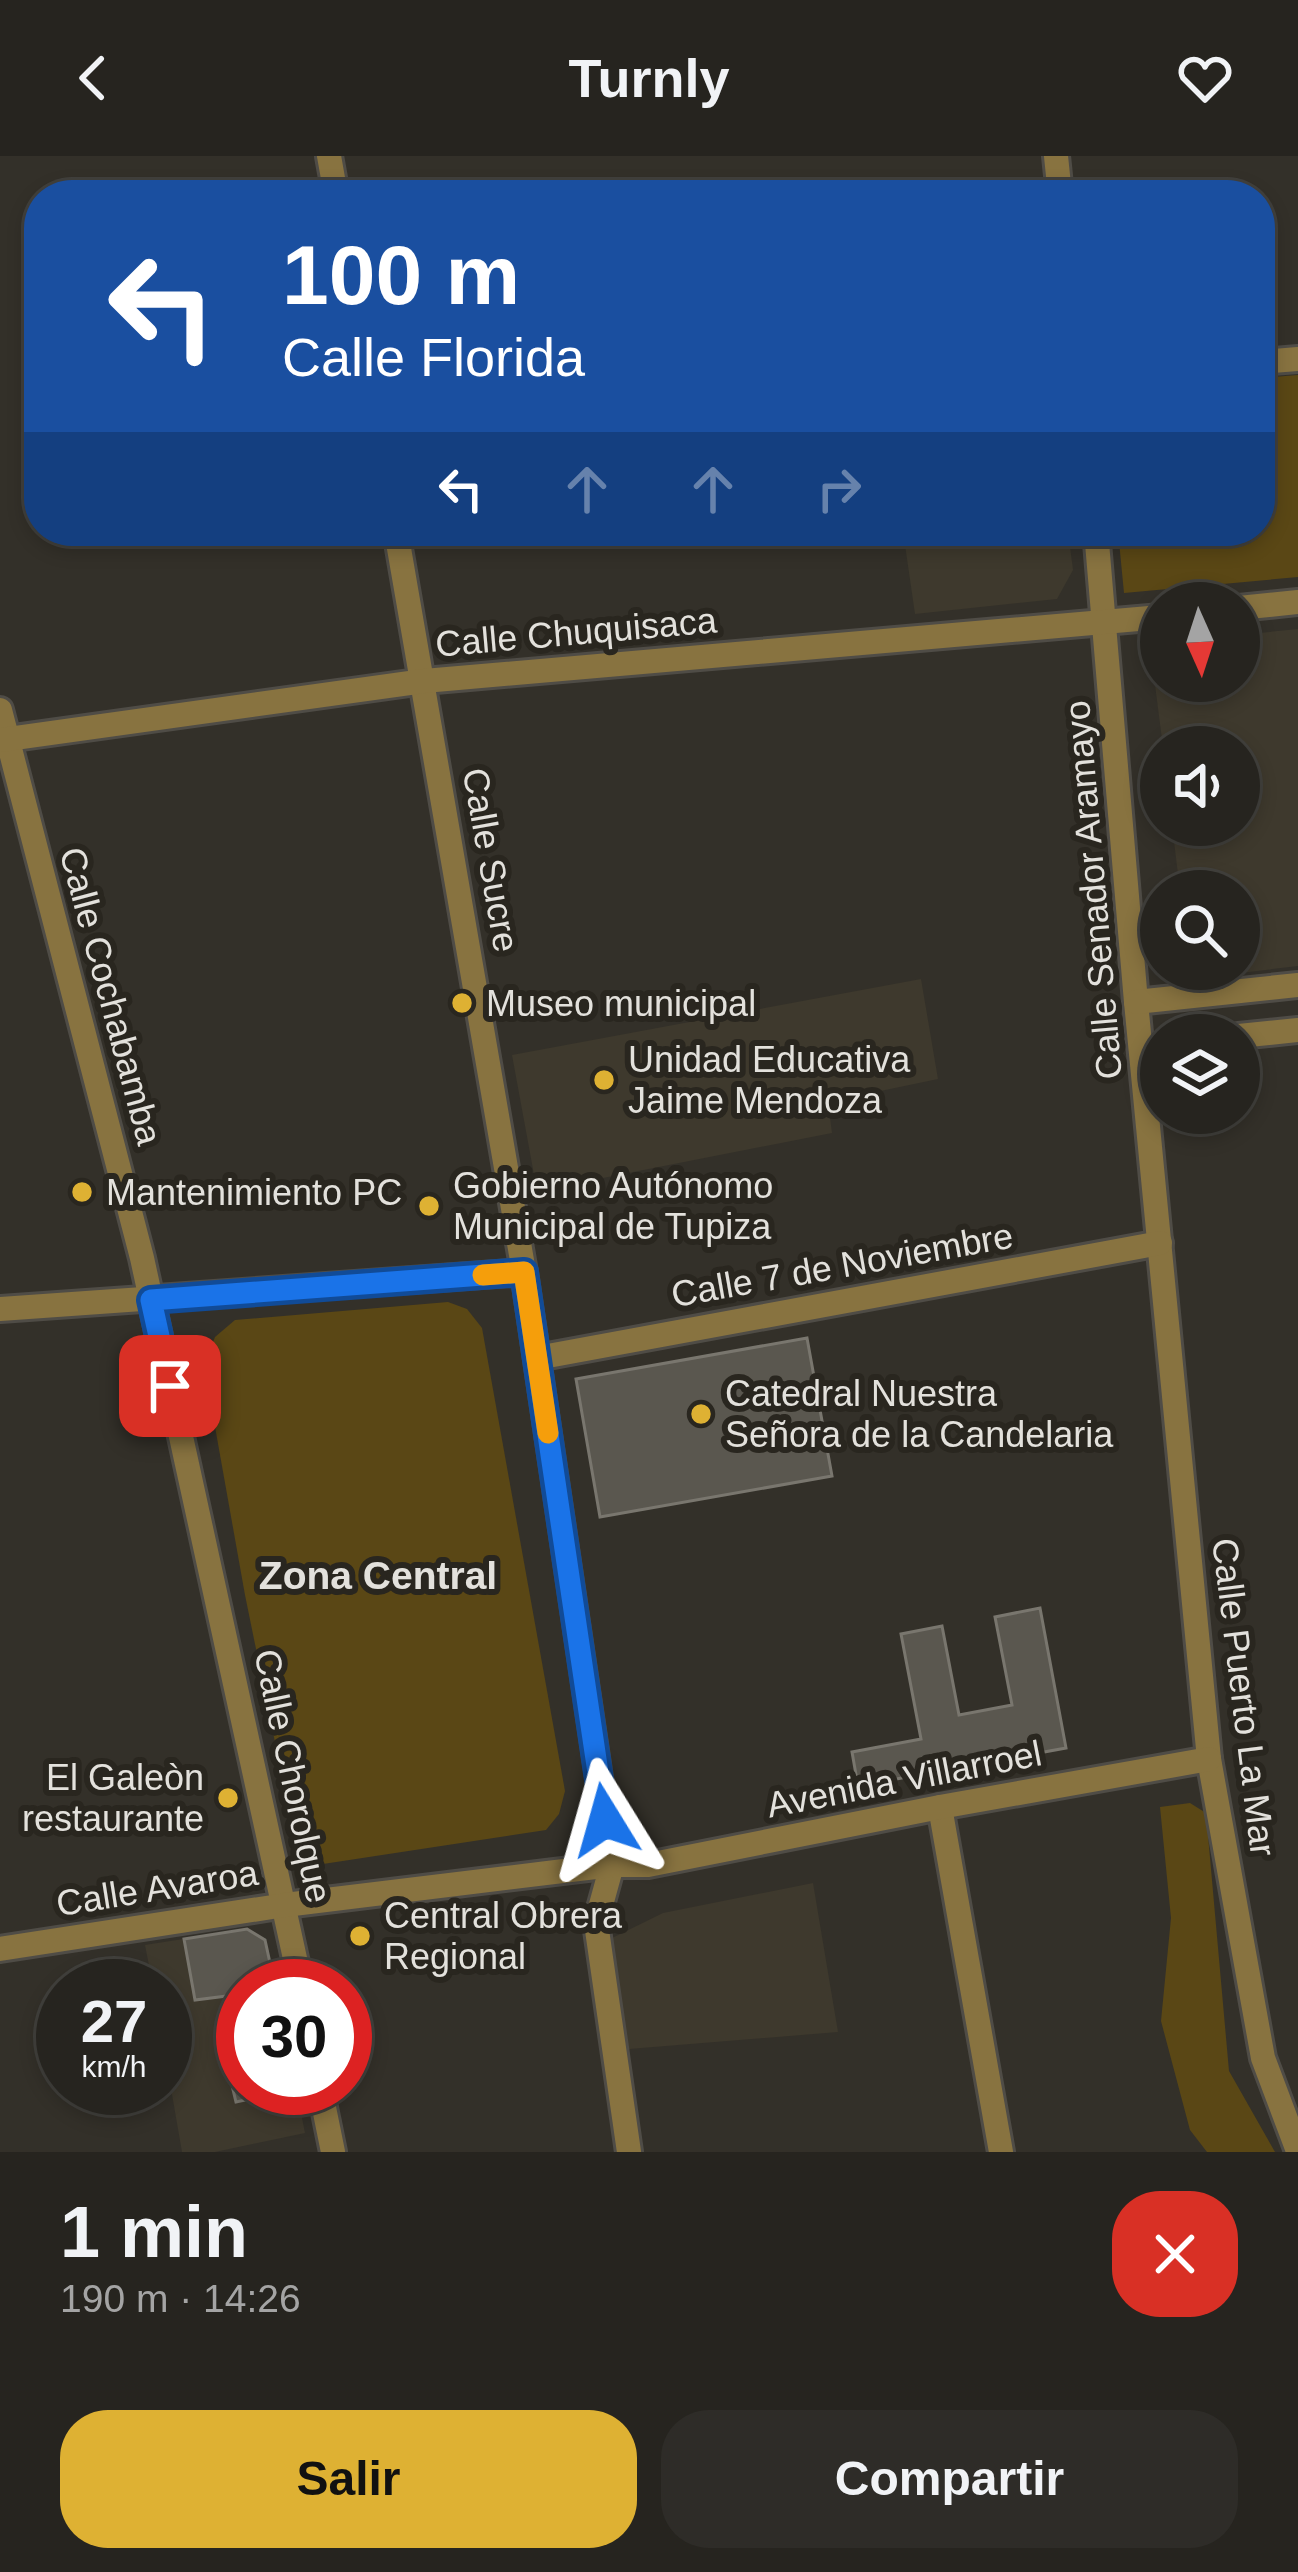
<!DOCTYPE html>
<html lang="es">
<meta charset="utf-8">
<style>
:root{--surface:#26241f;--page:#2e2c28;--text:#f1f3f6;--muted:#a4a4a4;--line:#42413d;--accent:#deb133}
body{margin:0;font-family:Helvetica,sans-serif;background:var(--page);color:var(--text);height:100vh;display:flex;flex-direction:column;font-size:45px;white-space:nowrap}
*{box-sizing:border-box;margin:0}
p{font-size:39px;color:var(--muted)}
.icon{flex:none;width:66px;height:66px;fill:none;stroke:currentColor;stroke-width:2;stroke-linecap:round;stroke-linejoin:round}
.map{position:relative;height:1996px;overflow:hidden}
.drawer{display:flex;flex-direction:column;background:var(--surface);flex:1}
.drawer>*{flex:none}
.top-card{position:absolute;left:24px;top:24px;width:1251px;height:366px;border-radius:48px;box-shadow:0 6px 18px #0003,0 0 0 3px var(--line);background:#1a4fa0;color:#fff;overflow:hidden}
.needle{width:78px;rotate:177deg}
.buttons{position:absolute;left:1140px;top:426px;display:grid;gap:24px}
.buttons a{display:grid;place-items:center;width:120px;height:120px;border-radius:50%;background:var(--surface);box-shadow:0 6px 18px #0003,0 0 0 3px var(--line);font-size:60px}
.speed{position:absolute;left:36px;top:1803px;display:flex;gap:24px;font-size:60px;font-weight:700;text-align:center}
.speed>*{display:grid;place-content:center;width:156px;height:156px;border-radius:50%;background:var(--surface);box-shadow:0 6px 18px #0003,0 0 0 3px var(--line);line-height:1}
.speed small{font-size:30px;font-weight:400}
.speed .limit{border:18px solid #d22;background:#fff;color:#111}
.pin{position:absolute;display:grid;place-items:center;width:102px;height:102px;color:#fff;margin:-51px;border-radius:24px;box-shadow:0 6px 18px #0006}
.me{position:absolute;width:132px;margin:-66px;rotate:352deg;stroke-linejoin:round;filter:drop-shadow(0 0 9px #0008)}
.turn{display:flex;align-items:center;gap:42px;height:252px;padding:0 60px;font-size:54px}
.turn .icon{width:156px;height:156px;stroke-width:2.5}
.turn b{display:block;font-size:84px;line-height:102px}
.lanes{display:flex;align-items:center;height:114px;padding:0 60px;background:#0003;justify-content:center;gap:60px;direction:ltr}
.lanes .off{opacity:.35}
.round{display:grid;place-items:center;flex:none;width:126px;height:126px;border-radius:48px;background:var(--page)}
.headline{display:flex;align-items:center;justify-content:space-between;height:204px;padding:0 60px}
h1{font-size:72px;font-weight:700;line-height:90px}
.primary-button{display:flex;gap:24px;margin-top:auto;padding:24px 60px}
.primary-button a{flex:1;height:138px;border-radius:48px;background:var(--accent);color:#111;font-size:48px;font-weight:700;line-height:138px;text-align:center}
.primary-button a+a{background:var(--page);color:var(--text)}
header{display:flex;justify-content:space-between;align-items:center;height:156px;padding:0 60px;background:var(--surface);font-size:54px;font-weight:700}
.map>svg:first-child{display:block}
.built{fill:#3e392d}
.green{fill:#5a4715}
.building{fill:#5a574f;stroke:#79766e;stroke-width:3}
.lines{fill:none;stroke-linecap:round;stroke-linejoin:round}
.street-casing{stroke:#4f4c46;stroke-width:30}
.street{stroke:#887340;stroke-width:24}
.route-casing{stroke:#114b97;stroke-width:30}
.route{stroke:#1a73e8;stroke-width:21}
.slow{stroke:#f59e0b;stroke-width:21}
.poi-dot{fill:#deb133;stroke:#29261f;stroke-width:4.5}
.labels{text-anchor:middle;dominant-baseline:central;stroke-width:12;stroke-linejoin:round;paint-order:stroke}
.street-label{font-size:36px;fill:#e3e1dc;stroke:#29261f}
.poi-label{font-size:36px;fill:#e3e1dc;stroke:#29261f;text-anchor:start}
.neighbourhood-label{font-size:39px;font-weight:bold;fill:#e3e1dc;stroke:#29261f}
</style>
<header><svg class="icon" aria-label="back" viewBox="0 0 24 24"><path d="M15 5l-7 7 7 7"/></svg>Turnly<svg class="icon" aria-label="heart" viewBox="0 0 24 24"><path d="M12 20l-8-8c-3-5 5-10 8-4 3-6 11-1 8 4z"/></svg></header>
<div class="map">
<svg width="1298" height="1996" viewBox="0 0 1298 1996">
<rect width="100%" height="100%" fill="#333029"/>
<!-- built -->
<g class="built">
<path d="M903 375H1068L1073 414 1057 443 915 458Z"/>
<path d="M1298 473V810L1190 823 1189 813H1239V735H1180L1172 669H1239V591H1163L1154 521 1161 515V525H1239V479Z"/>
<path d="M921 823 938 923 828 946 832 977 537 1035 512 899Z"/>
<path d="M813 1727 838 1876 629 1893 608 1784 663 1757Z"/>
<path d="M247 1773 265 1784 275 1830H243V1932H296L305 1977 215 1996H182L165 1898V1830H153L145 1789Z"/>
</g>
<!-- green -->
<g class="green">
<path d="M1298 219V421L1124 437 1118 375H1260V222Z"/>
<path d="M448 1146 467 1153 482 1172 565 1635 559 1658 546 1674 323 1708 307 1701 296 1689 245 1439 204 1209 215 1181 235 1164Z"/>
<path d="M1190 1647 1206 1657 1229 1915 1275 1996H1207L1190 1974 1161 1865 1171 1762 1160 1651Z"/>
</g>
<!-- building -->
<g class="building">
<path d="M807 1182 832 1320 600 1361 576 1223Z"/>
<path d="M1040 1452 1066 1592 858 1630 852 1596 921 1583 901 1478 942 1470 959 1559 1012 1549 995 1461Z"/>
<path d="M247 1773 265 1784 275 1830H243V1932L296 1933 236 1946 227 1909 241 1906 227 1840 195 1844 184 1783Z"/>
</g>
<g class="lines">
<defs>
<g id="street">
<path d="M329 0 336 39"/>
<path d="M1056 0 1060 39"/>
<path d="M1260 206 1298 203"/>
<path d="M396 375 524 1116 612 1709 596 1767 629 1996"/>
<path d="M1096 375 1136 846 1209 1603 1263 1902 1298 1995"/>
<path d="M1239 452 1298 446"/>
<path d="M0 554 142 1102 301 1830"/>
<path d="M0 584 424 525 1161 461"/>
<path d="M1136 846 1298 829"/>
<path d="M1239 880 1298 874"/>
<path d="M0 1153 524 1116"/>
<path d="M537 1202 1160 1087"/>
<path d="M940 1651 1001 1996"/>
<path d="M0 1793 285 1749 612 1709H648L940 1651 1209 1603"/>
<path d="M320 1932 333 1996"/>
</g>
</defs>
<!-- street casing -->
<use href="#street" class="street-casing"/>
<!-- street -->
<use href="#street" class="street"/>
</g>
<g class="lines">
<defs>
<path id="route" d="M170 1230 151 1144 524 1116 605 1664"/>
</defs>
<!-- route casing -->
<use href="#route" class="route-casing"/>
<!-- route -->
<use href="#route" class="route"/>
<!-- slow -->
<path class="slow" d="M483 1119 524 1116 548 1277"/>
</g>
<!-- markers -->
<g class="poi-dot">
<circle cx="462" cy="847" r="12"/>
<circle cx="604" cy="924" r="12"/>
<circle cx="82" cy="1036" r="12"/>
<circle cx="429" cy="1050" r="12"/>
<circle cx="701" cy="1258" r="12"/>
<circle cx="228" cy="1642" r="12"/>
<circle cx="360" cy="1780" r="12"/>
</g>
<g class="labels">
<!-- street labels -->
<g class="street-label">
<text transform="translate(576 476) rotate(-5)">Calle Chuquisaca</text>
<text transform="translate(491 704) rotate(80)">Calle Sucre</text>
<text transform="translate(1093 734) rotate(-95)">Calle Senador Aramayo</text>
<text transform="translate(111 840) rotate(75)">Calle Cochabamba</text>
<text transform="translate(842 1109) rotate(-10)">Calle 7 de Noviembre</text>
<text transform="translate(1244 1541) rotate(83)">Calle Puerto La Mar</text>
<text transform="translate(293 1620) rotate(78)">Calle Chorolque</text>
<text transform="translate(904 1623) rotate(-11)">Avenida Villarroel</text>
<text transform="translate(157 1732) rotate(-9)">Calle Avaroa</text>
</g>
<!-- poi labels -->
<g class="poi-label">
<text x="486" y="847">Museo municipal</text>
<text x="628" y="903">Unidad Educativa<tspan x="628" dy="41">Jaime Mendoza</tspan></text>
<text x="453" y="1029">Gobierno Autónomo<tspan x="453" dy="41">Municipal de Tupiza</tspan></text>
<text x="106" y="1036">Mantenimiento PC</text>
<text x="725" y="1237">Catedral Nuestra<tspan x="725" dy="41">Señora de la Candelaria</tspan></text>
<text x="204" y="1621" text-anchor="end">El Galeòn<tspan x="204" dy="41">restaurante</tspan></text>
<text x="384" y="1759">Central Obrera<tspan x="384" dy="41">Regional</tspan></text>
</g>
<!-- neighbourhood labels -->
<g class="neighbourhood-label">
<text x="378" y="1419">Zona Central</text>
</g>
</g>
</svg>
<div class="buttons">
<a><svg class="needle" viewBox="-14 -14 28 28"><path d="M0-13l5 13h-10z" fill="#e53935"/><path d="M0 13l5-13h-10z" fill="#a4a4a4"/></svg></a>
<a><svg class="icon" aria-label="sound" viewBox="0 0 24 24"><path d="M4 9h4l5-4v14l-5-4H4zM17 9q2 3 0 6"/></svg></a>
<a><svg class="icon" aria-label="search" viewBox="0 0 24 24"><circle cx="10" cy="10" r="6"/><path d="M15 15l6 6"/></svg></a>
<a><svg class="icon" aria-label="layers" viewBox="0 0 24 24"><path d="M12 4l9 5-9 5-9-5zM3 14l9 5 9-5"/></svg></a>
</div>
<div class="speed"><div>27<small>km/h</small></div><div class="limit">30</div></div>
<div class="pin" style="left:170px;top:1230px;background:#d93025"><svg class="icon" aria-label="arrive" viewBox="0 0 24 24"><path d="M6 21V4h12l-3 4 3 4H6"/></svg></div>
<svg class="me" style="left:605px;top:1664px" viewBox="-20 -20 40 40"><path d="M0-17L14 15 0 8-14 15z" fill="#1a73e8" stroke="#fff" stroke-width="4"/></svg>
<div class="top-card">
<div class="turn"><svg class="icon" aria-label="left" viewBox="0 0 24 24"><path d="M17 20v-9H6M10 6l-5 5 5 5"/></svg><div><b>100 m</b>Calle Florida</div></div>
<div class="lanes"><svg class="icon" aria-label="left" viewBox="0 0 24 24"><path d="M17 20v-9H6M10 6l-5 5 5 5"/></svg><svg class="icon off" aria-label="ahead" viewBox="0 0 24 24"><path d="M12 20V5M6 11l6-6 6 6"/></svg><svg class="icon off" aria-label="ahead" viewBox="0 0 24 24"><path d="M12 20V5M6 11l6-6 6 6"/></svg><svg class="icon off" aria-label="right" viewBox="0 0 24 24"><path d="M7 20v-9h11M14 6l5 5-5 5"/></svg></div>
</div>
</div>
<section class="drawer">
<div class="headline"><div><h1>1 min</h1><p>190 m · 14:26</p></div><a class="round" style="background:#d93025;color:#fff"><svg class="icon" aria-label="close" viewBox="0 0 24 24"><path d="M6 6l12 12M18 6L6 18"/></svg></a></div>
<div class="primary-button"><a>Salir</a><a>Compartir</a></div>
</section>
